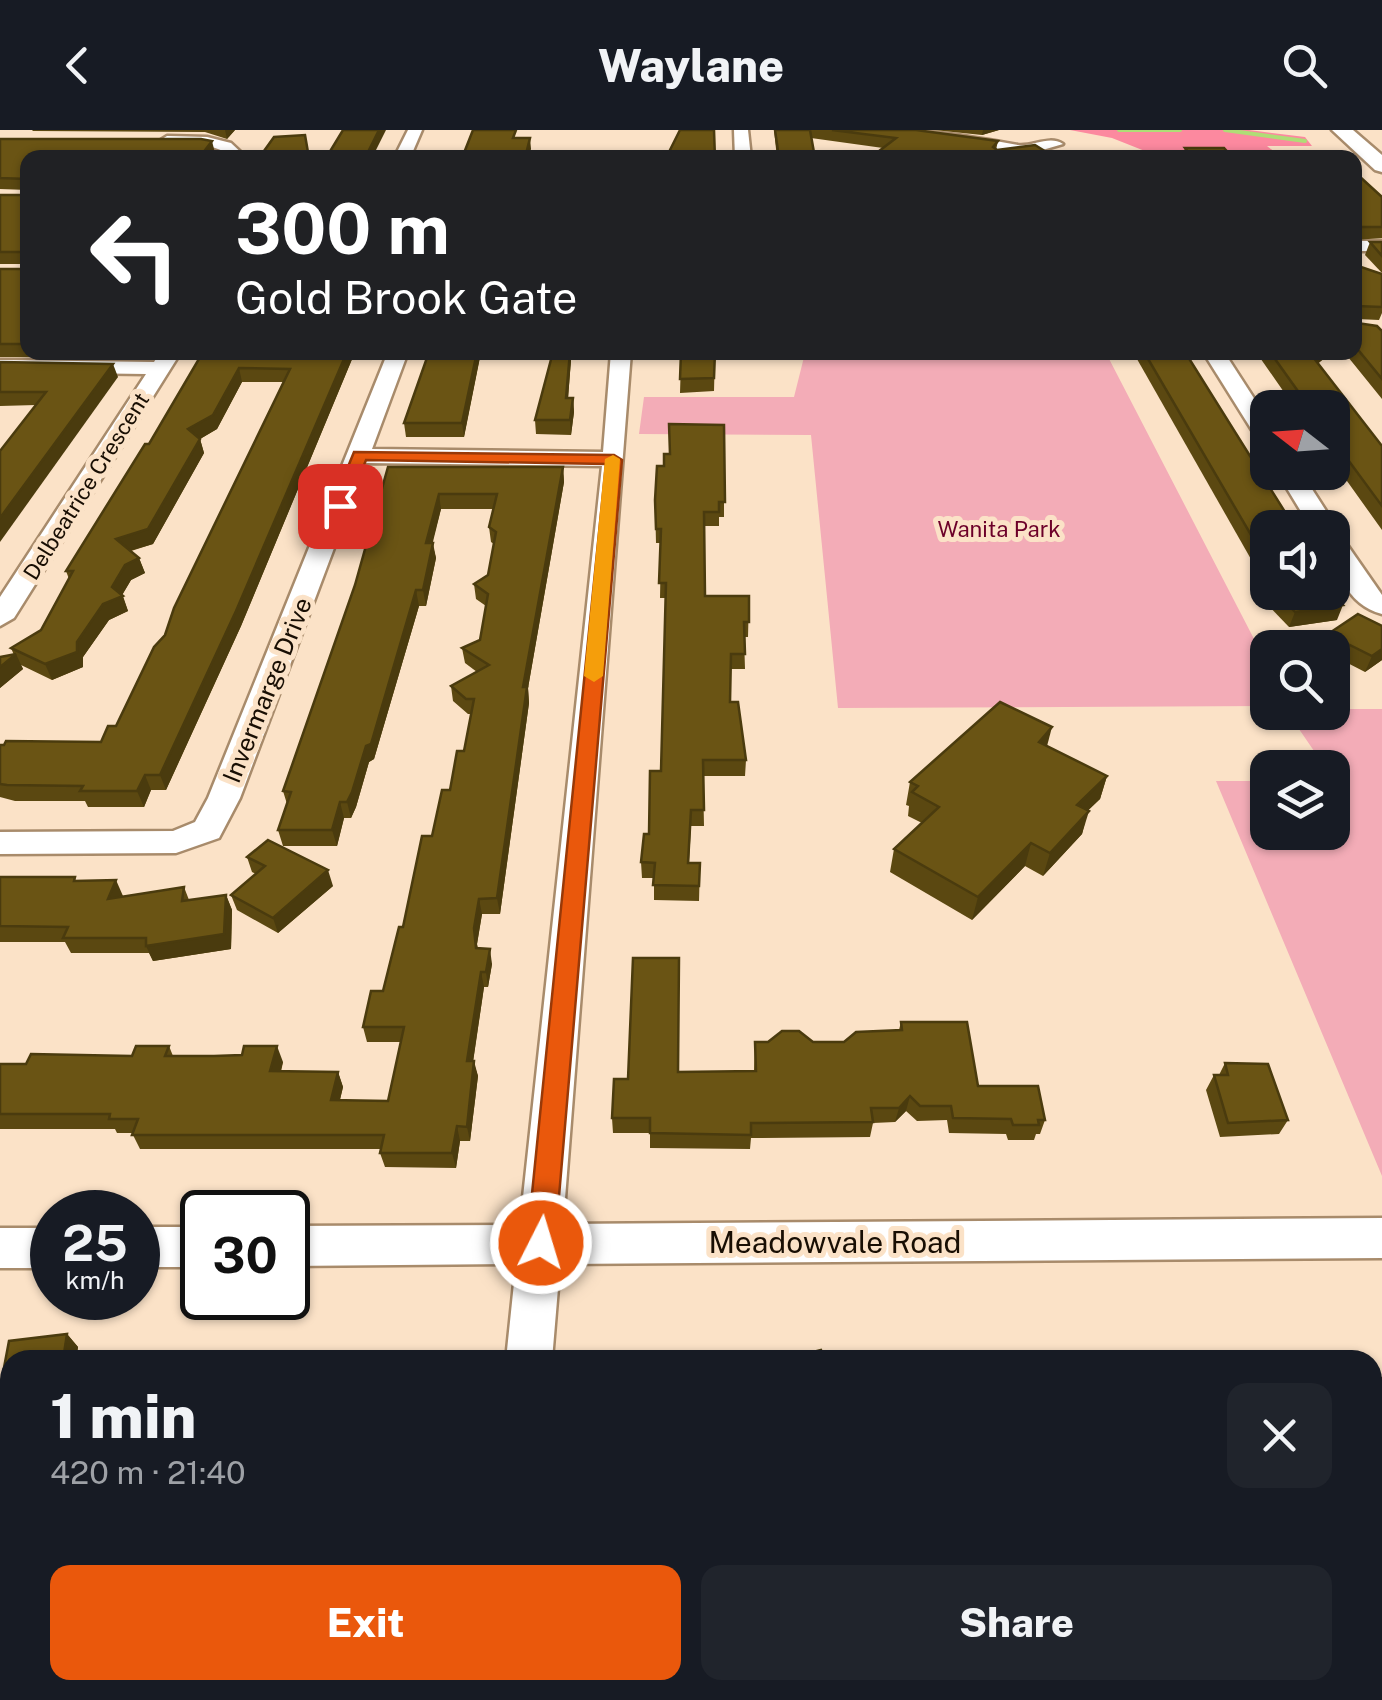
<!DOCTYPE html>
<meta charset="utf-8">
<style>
:root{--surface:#171b24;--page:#20242c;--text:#f1f3f6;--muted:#9ea1a6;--accent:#ea580c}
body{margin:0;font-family:"Public Sans",sans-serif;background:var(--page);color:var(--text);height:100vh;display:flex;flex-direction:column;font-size:38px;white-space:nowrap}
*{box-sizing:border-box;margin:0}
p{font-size:32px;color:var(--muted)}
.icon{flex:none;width:55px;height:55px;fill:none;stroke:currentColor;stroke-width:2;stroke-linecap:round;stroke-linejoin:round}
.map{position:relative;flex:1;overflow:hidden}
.details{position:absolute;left:0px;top:1220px;width:1382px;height:350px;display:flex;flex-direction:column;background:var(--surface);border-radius:30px 30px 0 0;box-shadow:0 2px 8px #0004}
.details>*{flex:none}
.hud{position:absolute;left:20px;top:20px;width:1342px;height:210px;border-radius:20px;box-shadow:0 2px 8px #0004;background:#202124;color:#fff;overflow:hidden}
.needle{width:65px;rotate:287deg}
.tools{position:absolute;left:1250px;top:260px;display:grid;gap:20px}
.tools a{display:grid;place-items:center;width:100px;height:100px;border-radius:20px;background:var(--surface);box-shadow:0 2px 8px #0004;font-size:50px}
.speed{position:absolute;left:30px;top:1060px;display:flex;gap:20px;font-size:50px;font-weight:700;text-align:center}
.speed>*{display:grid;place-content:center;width:130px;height:130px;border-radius:50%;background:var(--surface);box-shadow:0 2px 8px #0004;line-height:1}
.speed small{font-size:25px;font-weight:400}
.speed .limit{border:5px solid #111;border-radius:15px;background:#fff;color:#111}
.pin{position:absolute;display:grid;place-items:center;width:85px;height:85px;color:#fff;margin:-42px;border-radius:20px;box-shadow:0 5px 15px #0006}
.me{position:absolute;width:110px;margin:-55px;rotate:5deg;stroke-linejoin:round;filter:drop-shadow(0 0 8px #0008)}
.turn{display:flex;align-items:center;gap:35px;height:210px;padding:0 50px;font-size:45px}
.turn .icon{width:130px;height:130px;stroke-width:2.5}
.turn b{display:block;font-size:70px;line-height:85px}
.round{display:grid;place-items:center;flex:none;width:105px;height:105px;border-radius:20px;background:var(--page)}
.summary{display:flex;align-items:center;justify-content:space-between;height:170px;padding:0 50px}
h1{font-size:60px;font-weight:800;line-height:75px}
.primary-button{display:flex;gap:20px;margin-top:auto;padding:20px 50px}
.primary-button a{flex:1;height:115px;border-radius:20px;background:var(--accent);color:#fff;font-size:40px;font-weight:800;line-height:115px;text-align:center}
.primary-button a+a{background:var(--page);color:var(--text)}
header{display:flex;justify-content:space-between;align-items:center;height:130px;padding:0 50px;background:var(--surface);font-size:45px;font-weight:800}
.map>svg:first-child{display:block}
.green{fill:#f3acb7}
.forest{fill:#fc899f}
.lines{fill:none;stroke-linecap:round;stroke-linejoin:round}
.stream{stroke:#afdd76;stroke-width:4}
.minor-casing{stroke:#a88b6b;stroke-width:5}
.major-casing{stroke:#a88b6b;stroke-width:5}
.minor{fill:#fff;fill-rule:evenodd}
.major{fill:#fff;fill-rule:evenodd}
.wall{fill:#5b4811}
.shaded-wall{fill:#4a3b0e}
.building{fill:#6a5414;stroke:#4a3b0e;stroke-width:2.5}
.route{fill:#ea580c;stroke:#983908;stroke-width:2.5}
.slow{fill:#f59e0b}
.labels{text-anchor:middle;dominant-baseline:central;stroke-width:10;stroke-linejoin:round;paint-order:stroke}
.far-street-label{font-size:22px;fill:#180e03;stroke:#fbe2c7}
.far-park-label{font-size:22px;fill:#6c0029;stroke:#fbe2c7}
.street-label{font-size:25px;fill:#180e03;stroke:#fbe2c7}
.near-street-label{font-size:30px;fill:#180e03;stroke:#fbe2c7}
</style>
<header><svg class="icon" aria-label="back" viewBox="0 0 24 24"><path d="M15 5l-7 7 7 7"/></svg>Waylane<svg class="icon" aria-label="search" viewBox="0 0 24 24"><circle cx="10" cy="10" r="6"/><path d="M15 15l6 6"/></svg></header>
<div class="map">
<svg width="1382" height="1570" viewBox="0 0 1382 1570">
<rect width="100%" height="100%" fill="#fbe2c7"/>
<!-- green -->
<g class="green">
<path d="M805 223H1106L1267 534V576L838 578 811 305 639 304 644 267H794Z"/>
<path d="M1333 570 1350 579H1382V1046L1216 651H1267L1268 702H1332V638L1325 637 1288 583 1332 582Z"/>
</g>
<!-- forest -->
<path class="forest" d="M1070 0H1249L1305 7 1312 16H1267L1276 23 1332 27H1160L1112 8Z"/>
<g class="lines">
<!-- stream -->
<g class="stream">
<path d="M1119 0H1180"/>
<path d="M1225 0 1305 11"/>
</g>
<defs>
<g id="minor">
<path d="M408 0H422L410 28H394Z"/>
<path d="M734 0H748L751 28H735Z"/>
<path d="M885 0C930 0 973 7 1018 15 1033 17 1049 5 1063 14L1015 28H995L1005 20 892 4Z"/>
<path d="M207 7 231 13 247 28C231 28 224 19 208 16 192 13 173 20 159 11L167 6Z"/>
<rect x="1355" y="111" width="27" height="10"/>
<path d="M160 222H181L14 488 0 496V467L146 244 0 242V230L154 232Z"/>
<path d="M388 222H408L372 319 603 322 611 222H631L563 1094 1382 1088V1128L560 1134 552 1230H506L516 1134 288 1136V1096L520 1095 602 336 366 333 240 668 219 708 176 723 0 724V702L173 701 195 692 208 668Z"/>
<path d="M1203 222H1224L1268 290V315L1260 313Z"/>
<path d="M1277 342H1301L1337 398 1333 403 1332 398H1311Z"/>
<path d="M1332 404 1341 406 1382 465V484C1346 475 1332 436 1332 404Z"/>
<rect x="138" y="1097" width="64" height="40"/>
<rect x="0" y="1098" width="52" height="40"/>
<path d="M467 1560H521V1570H465Z"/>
</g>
<path id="major" d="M1332 0H1353L1382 25V42L1375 40Z"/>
</defs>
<!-- minor casing -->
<use href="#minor" class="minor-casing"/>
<!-- major casing -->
<use href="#major" class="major-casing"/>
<!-- minor -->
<use href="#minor" class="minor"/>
<!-- major -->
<use href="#major" class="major"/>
</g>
<!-- wall -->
<g class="wall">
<path d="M32 0H235L227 9 205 2 33 1Z"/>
<path d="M774 0H916L998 11 996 20 1056 28 883 18 811 8 815 28H777Z"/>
<path d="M934 0H999L982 5Z"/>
<path d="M0 9 215 23 211 28H28V60L0 59Z"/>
<path d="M1185 18 1233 28H1182Z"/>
<path d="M1355 45 1382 67V108L1355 110Z"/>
<path d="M28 61V222H135L132 228 0 227V139H26V134H0V65H24Z"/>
<path d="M1370 112H1382V143L1365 125Z"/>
<path d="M1355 135 1382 144V183L1379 190 1357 189V193L1382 201V269L1344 222H1355Z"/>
<path d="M203 222H355L241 496 166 660H151L144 677H88L85 671H15L0 667V615L101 612 116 596 165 505 283 252H242L217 299 200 309 204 323 153 414 131 421 139 428 145 443 131 450 122 465 128 481 109 490 83 527V537L52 550 21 535 23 539 0 558V527L14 525 11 518 41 500 69 449 66 441 149 314Z"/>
<path d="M481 222 464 307H406L404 293Z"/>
<path d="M579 222 578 230H571L568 268H573L574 282 571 305 536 304 535 290 551 230H531L530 223Z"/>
<path d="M671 222H715L714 261 680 263 681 230H671Z"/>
<path d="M1133 222H1185L1268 398V459Z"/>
<path d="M1256 222H1332L1318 233 1382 316V400L1332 330V278H1295Z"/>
<path d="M0 232 118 247 36 275 0 276Z"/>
<path d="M724 295V387H719V396H704L705 466H749L748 507H744L745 539H730V572L746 630 745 646H703L704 696H691L689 733H700L699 771 654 770V748H642L641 732 649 704 661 641 666 468H660L661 413H656L655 370 664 336 670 324Z"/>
<path d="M388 337H563L564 352 528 558 529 573 500 784H482L477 814 478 818 492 834 488 857H484L473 931 478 946 470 1011H460L456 1038 385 1037 380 1023 381 1019H140L132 1003H117L115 999H0V934H26L132 926 169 916 173 926 283 932 281 942H338L343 957 340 970 388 971 401 912H367L363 897 383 861 432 706 464 621 471 584H468L453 571 451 556 477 542 465 533 462 518 480 510 486 476 476 469 474 454 488 445 494 414 491 412 489 397 494 379H441L432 413 436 428 426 476H419L374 629 369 632 356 677 351 688H344L337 716H283L278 700 287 674 283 661 355 455Z"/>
<path d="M1269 462H1331L1337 490 1289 497 1266 473Z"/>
<path d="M1382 496V530L1365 542 1332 525V518H1322L1328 504Z"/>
<path d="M1047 616 1107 646 1100 669 1088 680 1082 704 1043 746 1025 736 972 790 890 742 894 719 922 693 908 686 909 676 906 675 910 652Z"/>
<path d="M247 727 333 756 278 803 237 780 231 765 256 744 252 742Z"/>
<path d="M0 747 77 751 123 766 184 757 189 770 226 765 232 780 231 819 153 831 149 823H71L65 812H0Z"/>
<path d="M901 892 978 956 1045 990 1040 1004H1036L1034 1010H1008L1006 1004 949 1003 947 990 917 991 906 981 895 992 873 993 870 1007 751 1008 750 1019 650 1018V1003H613L612 988 628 949 679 942 754 941 755 912H844L899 900Z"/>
<path d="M1225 933 1288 990 1279 1004 1220 1007 1206 960 1214 945H1219Z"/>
<path d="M67 1204 78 1217 76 1229 128 1223 133 1230H10V1326H0V1259L9 1211Z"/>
<path d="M1382 1248V1308L1372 1310V1250Z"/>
</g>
<!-- shaded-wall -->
<g class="shaded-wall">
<path d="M225 0H235L227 9Z"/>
<path d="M379 0H386L372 28H365Z"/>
<path d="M983 0H999L982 5Z"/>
<path d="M530 8 531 19 529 28H525Z"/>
<path d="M212 11 215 23 211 28H199Z"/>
<path d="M347 222H355L241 496 166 660 160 645Z"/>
<path d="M477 222H481L464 307 462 293Z"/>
<path d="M570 222 571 230 567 282 566 268Z"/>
<path d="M1320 222H1332L1309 241 1313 227Z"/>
<path d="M113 234 118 247 0 412V388Z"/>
<path d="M239 238 242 252 217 299 200 309 204 323 153 414 122 423 116 409 188 299Z"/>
<path d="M573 268 574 282 571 305 570 290Z"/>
<path d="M563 337 564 352 528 558 529 573 500 784 497 768 523 557Z"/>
<path d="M439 364 441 379 429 428 426 413Z"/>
<path d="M433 413 436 428 426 476 423 460Z"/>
<path d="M139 428 145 443 131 450 121 467 123 466 128 481 109 490 83 527V537L52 550 45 534 77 512 125 435Z"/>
<path d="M416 460 419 476 374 629 369 632 356 677 351 688 347 672Z"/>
<path d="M1343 475 1337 490 1289 497 1295 482Z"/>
<path d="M1382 519V530L1365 542 1372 526Z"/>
<path d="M16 524 23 539 0 558V537Z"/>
<path d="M1052 597 1046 620 1039 612Z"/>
<path d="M145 645 151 660 144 677 137 661Z"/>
<path d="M1107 646 1100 669 1070 698 1077 675Z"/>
<path d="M340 672 344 688 337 716 332 700Z"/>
<path d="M1089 681 1082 704 1043 746 1050 723Z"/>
<path d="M1031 713 1025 736 972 790 978 767Z"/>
<path d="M328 740 333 756 278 803 273 788Z"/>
<path d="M116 750 123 766 108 769Z"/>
<path d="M226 765 232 780 231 819 153 831 146 816Z"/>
<path d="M479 769 482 784 477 814 478 834 474 798Z"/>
<path d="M490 819 492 834 488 857 486 842Z"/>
<path d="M481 842 484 857 471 946 467 931Z"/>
<path d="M277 916 283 932 276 956 270 941Z"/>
<path d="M474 931 478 946 470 1011 467 997Z"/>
<path d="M338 942 343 957 336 985 331 970Z"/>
<path d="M910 966 906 981 895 992 899 978Z"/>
<path d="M457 996 460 1011 456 1038 452 1023Z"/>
<path d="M67 1204 78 1217 76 1230H63Z"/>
<path d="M368 1560H376L375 1570H367Z"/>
</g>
<!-- building -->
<g class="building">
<path d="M343 0H379L365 28H326Z"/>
<path d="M473 0H516L513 8H530L525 28H462Z"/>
<path d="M680 0H714L715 28H666Z"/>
<path d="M775 0H810L815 28H779Z"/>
<path d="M832 0H916L998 11 993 17 997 20 1035 15 1056 28H870L896 8Z"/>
<path d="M305 5 309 28H259L274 7Z"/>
<path d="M0 9H201L212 11 199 28H28V59L27 49 0 48Z"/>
<path d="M1185 18H1224L1233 28H1193Z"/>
<path d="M1355 45H1358L1382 67V97H1355Z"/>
<path d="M28 61V214H0V139H26V122H0V65H24Z"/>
<path d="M1370 112H1382V126Z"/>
<path d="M1355 135 1382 144V177L1357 176V193L1377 196 1382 201V249L1355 216Z"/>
<path d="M203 222H347L236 481 160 645H145L137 661H80L83 656 7 655 0 654V615H4L6 611 101 612 108 596H116L154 517 165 505 174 478 290 239 239 238 213 285 188 299 200 309 148 399 116 409 139 428 125 435 112 457 123 466 103 474 77 512V522L45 534 11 518 41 500 73 441H66L145 314H149Z"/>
<path d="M429 222H477L462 293H404Z"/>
<path d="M553 222H570L566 268H573L570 290H535Z"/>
<path d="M681 222H715L714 248 680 249Z"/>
<path d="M1144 222H1185L1295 398H1268V434Z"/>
<path d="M1270 222H1320L1313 227 1382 316V376L1332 308V278H1310Z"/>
<path d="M0 232 113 234 0 388V321L46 262H0Z"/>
<path d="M669 294 724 295 725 372H719V382H704L705 466H749V492H744L745 524H731L730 572H738L746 630H703L704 680H691L688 733H700L699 756 653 755 655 733 641 732 644 704H649L650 641H661L666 453H659L661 399H656L655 370 657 336H664V324H670Z"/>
<path d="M388 337H563L523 557H527L497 768 479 769 474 798 476 818 490 819 486 842H481L467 931H474L467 997 457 996 452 1023H380L384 1005H132L138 989H109L110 984H0V934H26L31 924 132 926 136 916H169L165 926H214L242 925 244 916H277L270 941 338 942 331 970 388 971 404 897H363L371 861H383L399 797H403L422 706H432L442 660H450L457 621H464L474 569H466L451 556 489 535 462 518 480 510 488 464 474 454 488 445 496 402 489 397 497 364H439L426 413H433L423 460H416L371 614 366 616 352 662 347 672H340L332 700H278L291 662 283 661 355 455Z"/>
<path d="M1276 462H1331L1343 475 1295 482Z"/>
<path d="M1358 484 1382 496V519L1372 526 1328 504Z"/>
<path d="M16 524 0 537V527Z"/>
<path d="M1000 572 1052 597 1039 612 1107 646 1077 675 1089 681 1050 723 1031 713 978 767 894 719 939 677 912 662 918 656 910 652Z"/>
<path d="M268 710 328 740 273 788 231 765 265 736 247 727Z"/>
<path d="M0 747H75L74 751 116 750 108 769 184 757 182 771 226 765 224 804 146 816V808H63L68 797 0 796Z"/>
<path d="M633 828H679L678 942 756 941 755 912H768L782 901H799L813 912H844L856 902 902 900 901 892H967L978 956H1038L1045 990H1038L1039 995H1013L1011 989 953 988 951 976H920L910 966 899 978H871L873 992 751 993V1005L650 1003V988H612L614 949H628Z"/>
<path d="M1225 933 1268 934 1288 990 1228 993 1214 945H1228Z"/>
<path d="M67 1204 63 1230H10V1314H0V1259L9 1211Z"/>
<path d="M821 1220 826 1230H782Z"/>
<path d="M915 1222 918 1230H874Z"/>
<path d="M128 1223 126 1230H64Z"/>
<path d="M216 1223 215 1230H161Z"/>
<path d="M1337 1223 1349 1230H1289Z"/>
<path d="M426 1226V1230H306V1228Z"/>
<path d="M702 1226 703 1230H646Z"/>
<path d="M1382 1248V1298L1372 1300V1250Z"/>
<path d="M10 1343V1363H6Z"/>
<path d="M292 1560H368L367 1570H291Z"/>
<path d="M633 1560H712L713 1570H633Z"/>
</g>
<!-- route -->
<path class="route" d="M354 322 614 325 622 330 555 1113 551 1122 541 1126 531 1122 527 1113 606 334 366 330 348 376 334 379 332 376Z"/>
<!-- slow -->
<path class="slow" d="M613 325 620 329 603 546 594 552 584 546 605 329Z"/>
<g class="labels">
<!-- far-street labels -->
<g class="far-street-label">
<text transform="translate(86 356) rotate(-58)">Delbeatrice Crescent</text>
</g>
<!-- far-park labels -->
<g class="far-park-label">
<text x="999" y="399">Wanita Park</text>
</g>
<!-- street labels -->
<g class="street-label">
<text transform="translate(267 560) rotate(-68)">Invermarge Drive</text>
</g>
<!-- near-street labels -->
<g class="near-street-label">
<text x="835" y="1112">Meadowvale Road</text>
</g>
</g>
</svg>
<div class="tools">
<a><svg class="needle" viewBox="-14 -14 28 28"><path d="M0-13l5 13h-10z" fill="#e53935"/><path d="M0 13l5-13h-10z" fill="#9ea1a6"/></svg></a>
<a><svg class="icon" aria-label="sound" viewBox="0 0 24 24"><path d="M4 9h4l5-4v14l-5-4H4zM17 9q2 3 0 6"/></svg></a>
<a><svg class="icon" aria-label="search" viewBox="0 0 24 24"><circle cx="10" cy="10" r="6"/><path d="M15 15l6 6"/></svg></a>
<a><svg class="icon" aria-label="layers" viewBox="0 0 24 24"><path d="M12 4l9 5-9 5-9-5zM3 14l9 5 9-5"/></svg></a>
</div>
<div class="speed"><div>25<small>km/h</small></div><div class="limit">30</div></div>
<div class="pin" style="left:340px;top:376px;background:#d93025"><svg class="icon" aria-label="arrive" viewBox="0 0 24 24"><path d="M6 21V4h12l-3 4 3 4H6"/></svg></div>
<svg class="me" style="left:541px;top:1113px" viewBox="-20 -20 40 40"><circle r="17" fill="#ea580c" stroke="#fff" stroke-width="3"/><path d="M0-11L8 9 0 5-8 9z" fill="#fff"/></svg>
<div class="hud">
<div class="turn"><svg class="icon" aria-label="left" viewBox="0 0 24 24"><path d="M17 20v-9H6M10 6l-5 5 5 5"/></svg><div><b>300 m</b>Gold Brook Gate</div></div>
</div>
<section class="details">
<div class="summary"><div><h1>1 min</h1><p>420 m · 21:40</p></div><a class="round"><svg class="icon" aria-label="close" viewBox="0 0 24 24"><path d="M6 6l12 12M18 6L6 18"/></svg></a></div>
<div class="primary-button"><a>Exit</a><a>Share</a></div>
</section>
</div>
